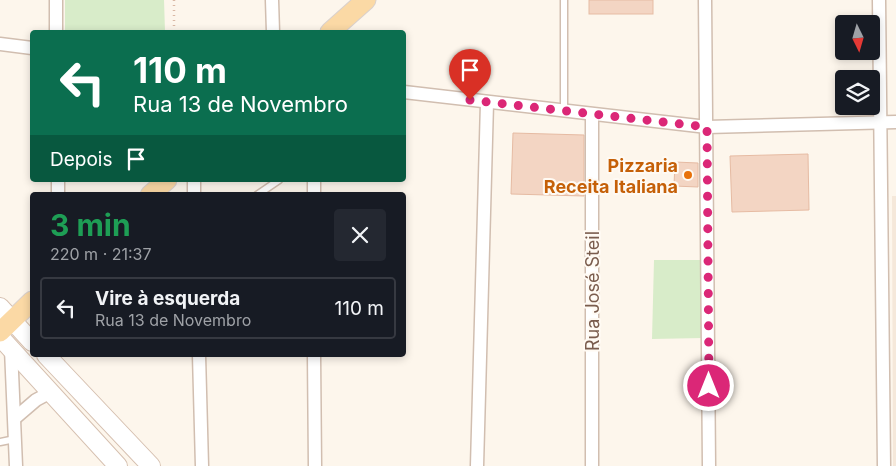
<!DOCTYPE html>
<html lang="pt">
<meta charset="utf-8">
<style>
:root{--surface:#171b24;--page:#242831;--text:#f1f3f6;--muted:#9ea1a6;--line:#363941}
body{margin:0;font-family:Inter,sans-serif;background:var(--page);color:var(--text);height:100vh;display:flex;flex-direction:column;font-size:19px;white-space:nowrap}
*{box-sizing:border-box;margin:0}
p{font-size:16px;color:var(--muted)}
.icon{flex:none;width:28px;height:28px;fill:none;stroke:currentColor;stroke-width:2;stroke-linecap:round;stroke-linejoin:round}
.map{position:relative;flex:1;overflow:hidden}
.side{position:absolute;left:30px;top:192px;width:376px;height:165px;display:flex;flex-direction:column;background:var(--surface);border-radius:5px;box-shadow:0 2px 8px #0003}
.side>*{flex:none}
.guide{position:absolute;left:30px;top:30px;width:376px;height:152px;border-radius:5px;box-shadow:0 2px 8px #0003;background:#0b6e4f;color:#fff;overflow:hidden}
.needle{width:32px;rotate:175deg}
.controls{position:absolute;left:835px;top:15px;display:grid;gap:10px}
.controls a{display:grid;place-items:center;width:45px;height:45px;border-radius:5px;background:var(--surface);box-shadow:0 2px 8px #0003;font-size:25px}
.pin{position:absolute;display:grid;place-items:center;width:42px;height:42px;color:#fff;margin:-51px -21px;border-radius:50% 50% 50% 0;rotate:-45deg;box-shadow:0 0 5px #0007}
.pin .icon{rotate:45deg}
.me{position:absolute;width:55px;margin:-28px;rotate:0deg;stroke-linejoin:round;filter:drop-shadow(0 0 4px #0008)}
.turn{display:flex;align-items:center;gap:18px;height:105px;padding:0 20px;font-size:22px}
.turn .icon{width:65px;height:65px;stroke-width:2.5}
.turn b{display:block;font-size:35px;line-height:42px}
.then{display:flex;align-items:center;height:48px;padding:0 20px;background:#0003;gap:10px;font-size:19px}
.round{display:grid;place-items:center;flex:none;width:52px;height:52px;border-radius:5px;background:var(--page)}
.headline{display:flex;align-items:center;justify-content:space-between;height:85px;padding:0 20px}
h1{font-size:30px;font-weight:700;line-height:38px;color:#1e9e55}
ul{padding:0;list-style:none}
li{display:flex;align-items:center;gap:15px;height:62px;margin:0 10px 8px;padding:0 10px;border:2px solid var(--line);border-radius:5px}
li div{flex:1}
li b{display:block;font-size:19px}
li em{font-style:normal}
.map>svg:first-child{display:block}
.residential{fill:#f5e8da}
.green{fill:#d8ecc9}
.building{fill:#f3d5c3;stroke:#e6bba3}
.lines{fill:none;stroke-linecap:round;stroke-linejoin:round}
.lane-casing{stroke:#d1beb0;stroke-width:9}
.street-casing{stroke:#d1beb0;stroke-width:15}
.secondary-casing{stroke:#d6c0b0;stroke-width:20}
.primary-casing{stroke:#dad1cd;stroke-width:21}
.path{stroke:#d9b8a5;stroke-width:2.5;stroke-dasharray:1 4;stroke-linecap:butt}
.lane{stroke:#fff;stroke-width:6}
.street{stroke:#fff;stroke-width:12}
.secondary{stroke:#fff;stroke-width:18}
.primary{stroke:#fbd9a5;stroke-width:19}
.route{stroke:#db2777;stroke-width:9;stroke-dasharray:0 16.2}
.food-dot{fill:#e8710a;stroke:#fffaf3;stroke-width:2}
.labels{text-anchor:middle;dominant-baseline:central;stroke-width:4;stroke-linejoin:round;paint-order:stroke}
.food-label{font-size:18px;font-weight:bold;fill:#c56008;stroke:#fffaf3;text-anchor:end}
.street-label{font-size:18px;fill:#7a5c4d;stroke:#fffaf3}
</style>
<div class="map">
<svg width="896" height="466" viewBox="0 0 896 466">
<rect width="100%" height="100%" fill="#fdf6ec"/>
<!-- residential -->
<path class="residential" d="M892 196H896V466H893Z"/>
<!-- green -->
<g class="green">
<path d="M65 0H164L165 32H65Z"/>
<path d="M654 260H703V338L652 339Z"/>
</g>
<!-- building -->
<g class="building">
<rect x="589" y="0" width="64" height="14"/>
<path d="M513 133 584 135V196L511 194Z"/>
<path d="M808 154 809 210 732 212 730 156Z"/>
<path d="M675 162 698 163V187L674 186Z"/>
</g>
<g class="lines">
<defs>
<g id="lane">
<path d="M564 0V111"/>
<path d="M257 195 279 180"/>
<path d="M0 442 15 439"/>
</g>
<g id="street">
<path d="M56 0V32"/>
<path d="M272 0 273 32"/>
<path d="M705 0 709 466"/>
<path d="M879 0 884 466"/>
<path d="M0 44 32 48"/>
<path d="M404 92 707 127 896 122"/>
<path d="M58 180V195"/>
<path d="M194 180V195"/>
<path d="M314 180V195"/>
<path d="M11 349 16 466"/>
<path d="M199 355 202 466"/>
<path d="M314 355 315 466"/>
<path d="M15 418 36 400 51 392"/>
<path d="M477 466 487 103"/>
<path d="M592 466V115"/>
</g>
<g id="secondary">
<path d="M0 307 32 342"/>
<path d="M0 337 118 466"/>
<path d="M46 355 151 466"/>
</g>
<g id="primary">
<path d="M330 32 366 0"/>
<path d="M150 195 167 180"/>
<path d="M0 332 32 301"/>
</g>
</defs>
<!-- lane casing -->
<use href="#lane" class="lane-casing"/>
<!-- street casing -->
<use href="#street" class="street-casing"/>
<!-- secondary casing -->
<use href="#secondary" class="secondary-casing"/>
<!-- primary casing -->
<use href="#primary" class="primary-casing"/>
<!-- path -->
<path class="path" d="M174 0V32"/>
<!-- lane -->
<use href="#lane" class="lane"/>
<!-- street -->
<use href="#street" class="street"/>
<!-- secondary -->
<use href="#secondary" class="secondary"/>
<!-- primary -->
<use href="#primary" class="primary"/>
</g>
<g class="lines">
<!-- route -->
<path class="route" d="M470 100 707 127 709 386"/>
</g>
<!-- markers -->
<circle class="food-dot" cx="688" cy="175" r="5"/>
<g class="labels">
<!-- food labels -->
<g class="food-label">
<text x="678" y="165">Pizzaria<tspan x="678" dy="21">Receita Italiana</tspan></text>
</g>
<!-- street labels -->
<g class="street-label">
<text transform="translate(592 291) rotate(-90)">Rua José Steil</text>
</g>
</g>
</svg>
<div class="controls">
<a><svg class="needle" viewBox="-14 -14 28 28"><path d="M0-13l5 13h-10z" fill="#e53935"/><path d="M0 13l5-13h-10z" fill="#9ea1a6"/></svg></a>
<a><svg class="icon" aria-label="layers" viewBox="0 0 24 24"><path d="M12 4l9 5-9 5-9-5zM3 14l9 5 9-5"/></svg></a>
</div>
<div class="pin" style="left:470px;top:100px;background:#d93025"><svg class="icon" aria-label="arrive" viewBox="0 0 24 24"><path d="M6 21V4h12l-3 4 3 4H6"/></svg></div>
<svg class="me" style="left:709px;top:386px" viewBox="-20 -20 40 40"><circle r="17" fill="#db2777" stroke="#fff" stroke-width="3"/><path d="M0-11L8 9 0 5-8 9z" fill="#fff"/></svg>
<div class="guide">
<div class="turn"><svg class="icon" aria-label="left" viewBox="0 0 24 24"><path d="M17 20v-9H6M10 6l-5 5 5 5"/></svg><div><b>110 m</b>Rua 13 de Novembro</div></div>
<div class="then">Depois<svg class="icon" aria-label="arrive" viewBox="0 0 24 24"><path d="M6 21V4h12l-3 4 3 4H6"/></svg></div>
</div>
<section class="side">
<div class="headline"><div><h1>3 min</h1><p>220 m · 21:37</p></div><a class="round"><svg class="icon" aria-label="close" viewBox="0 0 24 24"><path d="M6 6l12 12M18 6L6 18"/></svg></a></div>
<ul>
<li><svg class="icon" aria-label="left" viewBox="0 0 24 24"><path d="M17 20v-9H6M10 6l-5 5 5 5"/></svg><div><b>Vire à esquerda</b><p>Rua 13 de Novembro</p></div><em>110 m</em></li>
</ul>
</section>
</div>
